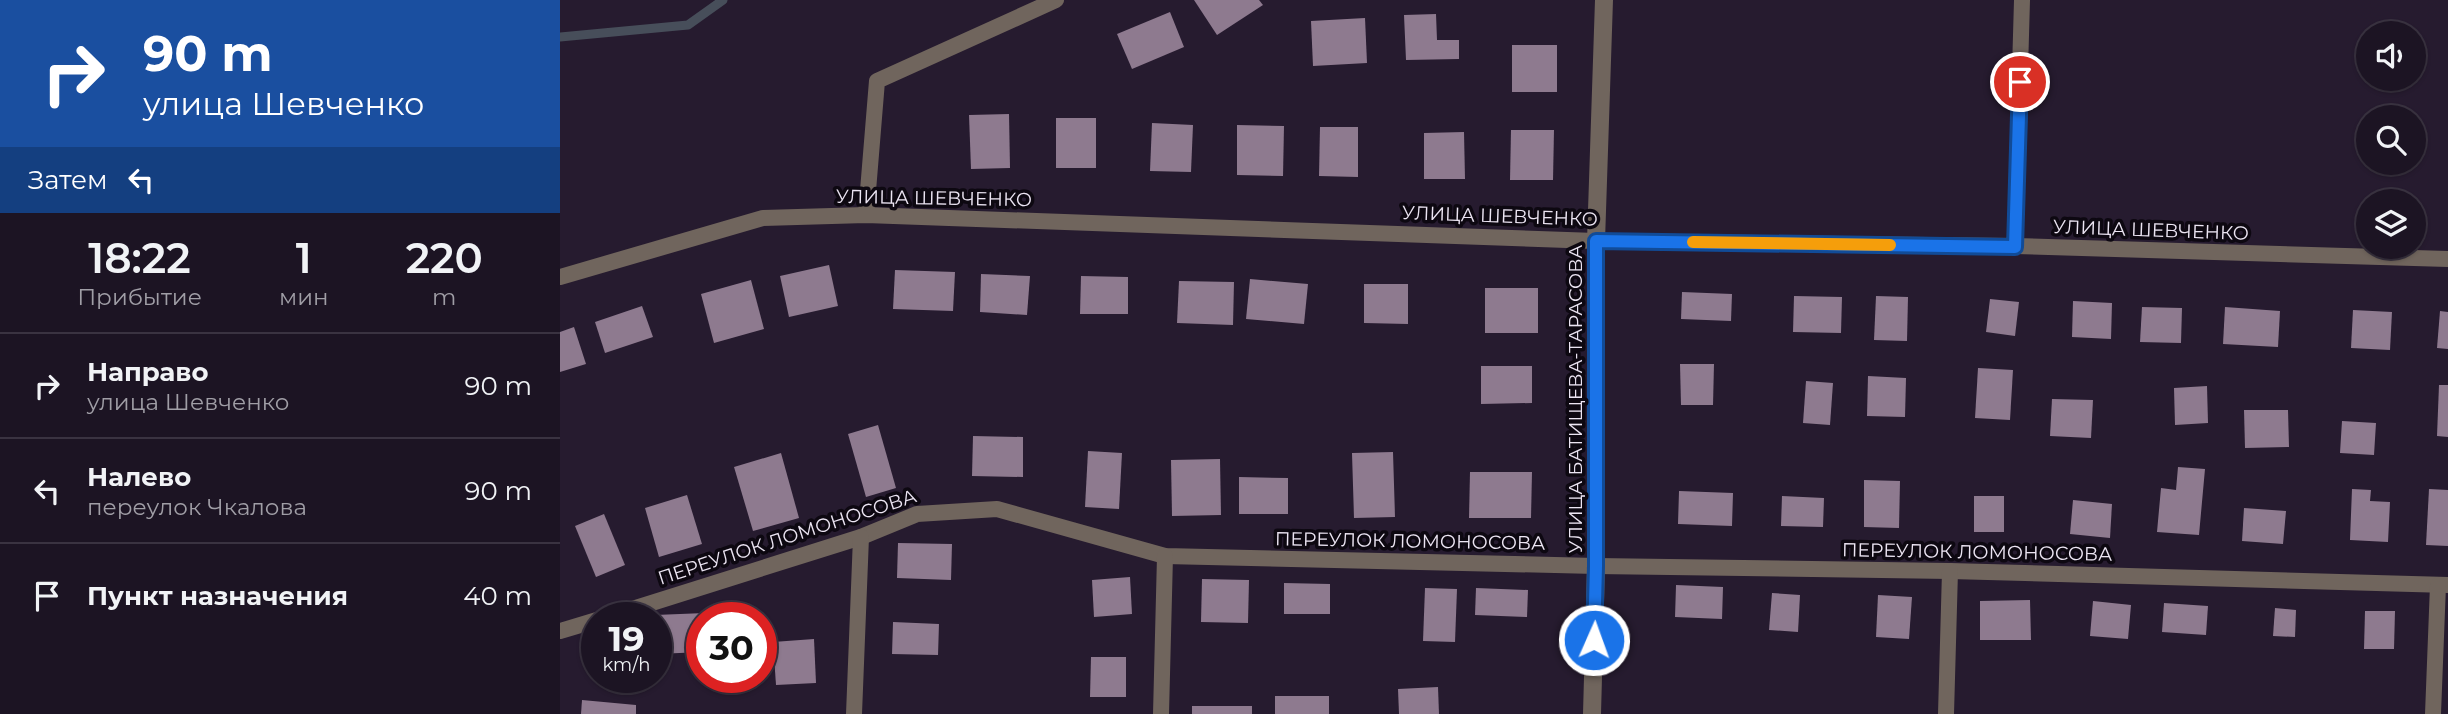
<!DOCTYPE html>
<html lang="ru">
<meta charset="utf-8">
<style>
:root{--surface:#1c1423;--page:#251d2b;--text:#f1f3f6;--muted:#a09ea6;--line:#3a3341}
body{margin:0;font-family:Montserrat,sans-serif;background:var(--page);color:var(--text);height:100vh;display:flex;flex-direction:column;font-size:26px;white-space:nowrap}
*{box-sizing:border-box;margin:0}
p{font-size:23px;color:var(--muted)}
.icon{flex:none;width:38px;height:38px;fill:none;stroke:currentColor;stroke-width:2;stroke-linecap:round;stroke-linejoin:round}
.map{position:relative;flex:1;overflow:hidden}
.side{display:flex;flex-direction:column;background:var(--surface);width:560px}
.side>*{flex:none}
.hud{background:#1a4fa0;color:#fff;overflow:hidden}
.buttons{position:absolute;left:1796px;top:21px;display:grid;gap:14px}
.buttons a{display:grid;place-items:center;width:70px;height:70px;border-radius:50%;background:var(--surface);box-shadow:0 2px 5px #0004,0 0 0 2px var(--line);font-size:35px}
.speed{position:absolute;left:21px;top:602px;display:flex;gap:14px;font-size:35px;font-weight:700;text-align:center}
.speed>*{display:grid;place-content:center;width:91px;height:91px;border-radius:50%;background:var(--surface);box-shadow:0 2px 5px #0004,0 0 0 2px var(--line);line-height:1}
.speed small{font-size:18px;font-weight:400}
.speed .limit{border:10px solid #d22;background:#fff;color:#111}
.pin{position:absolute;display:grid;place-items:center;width:60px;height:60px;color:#fff;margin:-30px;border:4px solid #fff;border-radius:50%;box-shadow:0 2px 7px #0007}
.me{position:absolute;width:77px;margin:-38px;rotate:2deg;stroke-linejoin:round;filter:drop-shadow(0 0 5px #0008)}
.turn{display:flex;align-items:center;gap:24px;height:147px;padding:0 28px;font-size:32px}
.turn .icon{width:91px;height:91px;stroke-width:2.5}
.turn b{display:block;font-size:49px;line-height:60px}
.then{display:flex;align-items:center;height:66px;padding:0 28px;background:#0003;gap:14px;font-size:26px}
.eta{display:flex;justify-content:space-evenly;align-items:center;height:119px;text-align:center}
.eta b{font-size:42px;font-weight:600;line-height:49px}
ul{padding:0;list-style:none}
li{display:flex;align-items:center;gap:21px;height:105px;padding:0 28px;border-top:2px solid var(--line)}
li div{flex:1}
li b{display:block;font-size:26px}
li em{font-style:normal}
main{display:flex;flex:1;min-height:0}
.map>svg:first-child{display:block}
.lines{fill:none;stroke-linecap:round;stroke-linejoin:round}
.stream{stroke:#474e5a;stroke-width:9}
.building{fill:#8e7a8f}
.lane{stroke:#70655d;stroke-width:16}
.street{stroke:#70655d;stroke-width:18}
.route-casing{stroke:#114b97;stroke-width:18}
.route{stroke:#1a73e8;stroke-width:12}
.slow{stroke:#f59e0b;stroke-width:12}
.labels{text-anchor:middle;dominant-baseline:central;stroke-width:7;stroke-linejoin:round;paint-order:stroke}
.street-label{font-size:19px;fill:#ece5f3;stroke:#0d0811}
</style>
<main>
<section class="side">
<div class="hud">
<div class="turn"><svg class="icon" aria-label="right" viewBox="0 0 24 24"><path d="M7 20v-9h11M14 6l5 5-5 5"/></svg><div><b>90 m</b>улица Шевченко</div></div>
<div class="then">Затем<svg class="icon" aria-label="left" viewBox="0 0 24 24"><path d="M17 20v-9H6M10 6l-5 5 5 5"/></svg></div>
</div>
<div class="eta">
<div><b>18:22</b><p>Прибытие</p></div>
<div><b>1</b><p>мин</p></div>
<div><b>220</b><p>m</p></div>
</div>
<ul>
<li><svg class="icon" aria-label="right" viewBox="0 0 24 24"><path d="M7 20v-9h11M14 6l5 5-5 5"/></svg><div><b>Направо</b><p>улица Шевченко</p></div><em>90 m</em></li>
<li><svg class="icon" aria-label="left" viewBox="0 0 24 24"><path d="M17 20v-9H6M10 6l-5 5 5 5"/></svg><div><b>Налево</b><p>переулок Чкалова</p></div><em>90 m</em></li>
<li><svg class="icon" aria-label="arrive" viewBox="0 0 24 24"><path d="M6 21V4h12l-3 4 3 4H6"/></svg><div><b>Пункт назначения</b></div><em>40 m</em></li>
</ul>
</section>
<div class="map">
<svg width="1888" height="714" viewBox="0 0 1888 714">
<rect width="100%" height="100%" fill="#261b2f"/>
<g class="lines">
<!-- stream -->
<path class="stream" d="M0 37 128 25 163 0"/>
</g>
<!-- building -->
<g class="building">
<path d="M634 0H699L703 5 657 35Z"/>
<path d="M610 12 624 47 572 69 557 34Z"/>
<path d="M876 14 877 40H899V59L846 60 844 15Z"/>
<path d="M805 18 807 63 753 66 751 21Z"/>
<rect x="952" y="45" width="45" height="47"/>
<path d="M449 114 450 168 411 169 409 115Z"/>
<rect x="496" y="118" width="40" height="50"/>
<path d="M592 123 633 125 631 172 590 171Z"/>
<path d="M677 125 724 126 723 176 677 175Z"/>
<path d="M760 127H798V177L759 176Z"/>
<path d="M951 130H994L993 180H950Z"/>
<path d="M904 132 905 179H864V133Z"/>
<path d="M269 265 278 306 229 317 220 276Z"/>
<path d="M335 270 395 272 393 311 333 309Z"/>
<path d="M421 274 470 276 467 315 420 312Z"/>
<path d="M521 276 568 277V314H520Z"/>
<path d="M690 279 748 284 744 324 686 319Z"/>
<path d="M191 280 204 329 154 343 141 294Z"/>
<path d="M619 281 674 282 673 325 617 323Z"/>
<path d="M804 284H848V324L804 323Z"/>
<rect x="925" y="288" width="53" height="45"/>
<path d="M1122 292 1172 294 1171 321 1121 319Z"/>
<path d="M1234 296 1282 297 1281 333 1233 332Z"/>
<path d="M1316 296 1348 297 1347 341 1314 340Z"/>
<path d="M1430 299 1459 302 1455 336 1426 332Z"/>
<path d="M1513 301 1552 303 1551 339 1512 337Z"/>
<path d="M82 306 93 337 45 353 35 322Z"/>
<path d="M1582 307 1622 308 1621 343 1580 342Z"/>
<path d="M1665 307 1720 311 1718 347 1663 344Z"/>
<path d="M1793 310 1832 312 1830 350 1791 348Z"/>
<path d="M1880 311 1888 312V349L1877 348Z"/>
<path d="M14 327 26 364 0 372V332Z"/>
<path d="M1120 364H1154L1153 405H1121Z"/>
<path d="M921 366H972V403L921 404Z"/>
<path d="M1418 368 1453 370 1450 420 1415 418Z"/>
<path d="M1308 376 1346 378 1345 417 1307 416Z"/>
<path d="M1246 381 1273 383 1270 425 1243 423Z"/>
<path d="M1879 385H1888V437L1877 436Z"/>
<path d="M1647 386 1648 423 1615 425 1614 388Z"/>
<path d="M1492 399 1533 400 1531 438 1490 436Z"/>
<path d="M1684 410H1728L1729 447 1685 448Z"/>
<path d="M1782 421 1816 423 1814 455 1780 453Z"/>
<path d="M318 425 336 488 306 497 288 434Z"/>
<path d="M413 436 463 437V477L412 476Z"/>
<path d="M528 451 562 453 559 509 525 507Z"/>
<path d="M833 452 835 517 794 518 792 453Z"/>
<path d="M221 453 239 518 193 531 174 467Z"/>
<path d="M660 459 661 515 612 516 611 460Z"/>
<path d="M1618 467 1645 469 1639 535 1597 532 1601 488 1616 490Z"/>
<path d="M910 472H972L971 518H909Z"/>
<path d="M679 477 728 478V514H679Z"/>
<path d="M1304 480 1340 481 1339 528 1304 527Z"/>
<path d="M1792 489 1811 490 1810 501 1830 502 1828 542 1790 540Z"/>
<path d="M1869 489 1888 490V546L1866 545Z"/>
<path d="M1119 491 1173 493 1172 526 1118 524Z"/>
<path d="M127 495 142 544 99 557 85 508Z"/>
<path d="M1222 496 1264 498 1263 527 1221 526Z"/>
<rect x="1414" y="496" width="30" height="36"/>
<path d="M1513 500 1552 504 1550 538 1510 534Z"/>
<path d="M1684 508 1726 511 1723 544 1682 541Z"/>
<path d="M44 514 65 565 36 577 15 526Z"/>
<path d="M338 543 392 544 391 580 337 578Z"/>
<path d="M570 577 572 614 534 617 532 580Z"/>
<path d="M642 579 689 580 688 623 641 622Z"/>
<path d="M724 583 770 584V614H724Z"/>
<path d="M1116 585 1163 587 1162 619 1115 617Z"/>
<path d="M865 588 897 589 895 642 863 641Z"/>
<path d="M916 588 968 590 967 617 915 615Z"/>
<path d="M1212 593 1240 595 1238 632 1209 630Z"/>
<path d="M1318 595 1352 597 1349 639 1316 637Z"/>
<path d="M1470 600 1471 640H1420V601Z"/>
<path d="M1533 601 1571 605 1568 639 1530 636Z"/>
<path d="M1604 603 1648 606 1646 635 1602 632Z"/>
<path d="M1715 608 1736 610 1735 637 1713 636Z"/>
<path d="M1805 611H1835L1834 649H1804Z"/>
<path d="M145 613V618H142V652L97 654 95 615Z"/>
<path d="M333 622 379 624 378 655 332 654Z"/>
<path d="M254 639 256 683 216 685 213 642Z"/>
<path d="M531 657H566V697H530Z"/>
<path d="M878 687 879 714H839L838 689Z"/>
<rect x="715" y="696" width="54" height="18"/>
<path d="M22 700 76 705V714H21Z"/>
<rect x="632" y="706" width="60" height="8"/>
</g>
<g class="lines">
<!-- lane -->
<g class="lane">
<path d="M306 215 317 81 496 0"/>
<path d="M1455 246 1462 0"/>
<path d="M0 277 203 218 306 215 1036 241 1455 246 1888 259"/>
<path d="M44 618 301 537 357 514 437 509 605 556 1036 566 1390 571 1888 585"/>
<path d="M0 631 37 620"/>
<path d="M294 714 301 537"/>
<path d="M601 714 605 556"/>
<path d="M1386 714 1390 571"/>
<path d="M1873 714 1878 585"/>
</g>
<!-- street -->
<path class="street" d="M1032 714 1036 566V241L1044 0"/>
</g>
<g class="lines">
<defs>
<path id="route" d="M1034 640 1036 566V241L1455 247 1460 82"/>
</defs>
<!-- route casing -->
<use href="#route" class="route-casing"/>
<!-- route -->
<use href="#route" class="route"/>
<!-- slow -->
<path class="slow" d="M1133 242 1330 245"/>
</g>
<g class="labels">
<!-- street labels -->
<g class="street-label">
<text transform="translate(374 198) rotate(1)">УЛИЦА ШЕВЧЕНКО</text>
<text transform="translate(940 216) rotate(2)">УЛИЦА ШЕВЧЕНКО</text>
<text transform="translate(1591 230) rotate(2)">УЛИЦА ШЕВЧЕНКО</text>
<text transform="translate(1015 399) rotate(-90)">УЛИЦА БАТИЩЕВА-ТАРАСОВА</text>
<text transform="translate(227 537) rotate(-18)">ПЕРЕУЛОК ЛОМОНОСОВА</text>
<text transform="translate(850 541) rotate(1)">ПЕРЕУЛОК ЛОМОНОСОВА</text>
<text transform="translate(1417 552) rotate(1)">ПЕРЕУЛОК ЛОМОНОСОВА</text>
</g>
</g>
</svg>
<div class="buttons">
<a><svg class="icon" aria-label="sound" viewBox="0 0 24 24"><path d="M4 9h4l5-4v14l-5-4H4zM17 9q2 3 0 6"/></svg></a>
<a><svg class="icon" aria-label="search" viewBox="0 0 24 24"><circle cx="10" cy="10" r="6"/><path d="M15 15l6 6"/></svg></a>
<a><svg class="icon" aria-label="layers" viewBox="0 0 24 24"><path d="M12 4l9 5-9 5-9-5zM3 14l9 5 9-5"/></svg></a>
</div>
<div class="speed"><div>19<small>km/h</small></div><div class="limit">30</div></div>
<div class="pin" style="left:1460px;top:82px;background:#d93025"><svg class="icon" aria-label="arrive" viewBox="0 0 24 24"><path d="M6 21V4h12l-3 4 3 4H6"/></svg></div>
<svg class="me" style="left:1034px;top:640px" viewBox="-20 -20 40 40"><circle r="17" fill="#1a73e8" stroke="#fff" stroke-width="3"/><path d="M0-11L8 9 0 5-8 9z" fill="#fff"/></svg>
</div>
</main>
